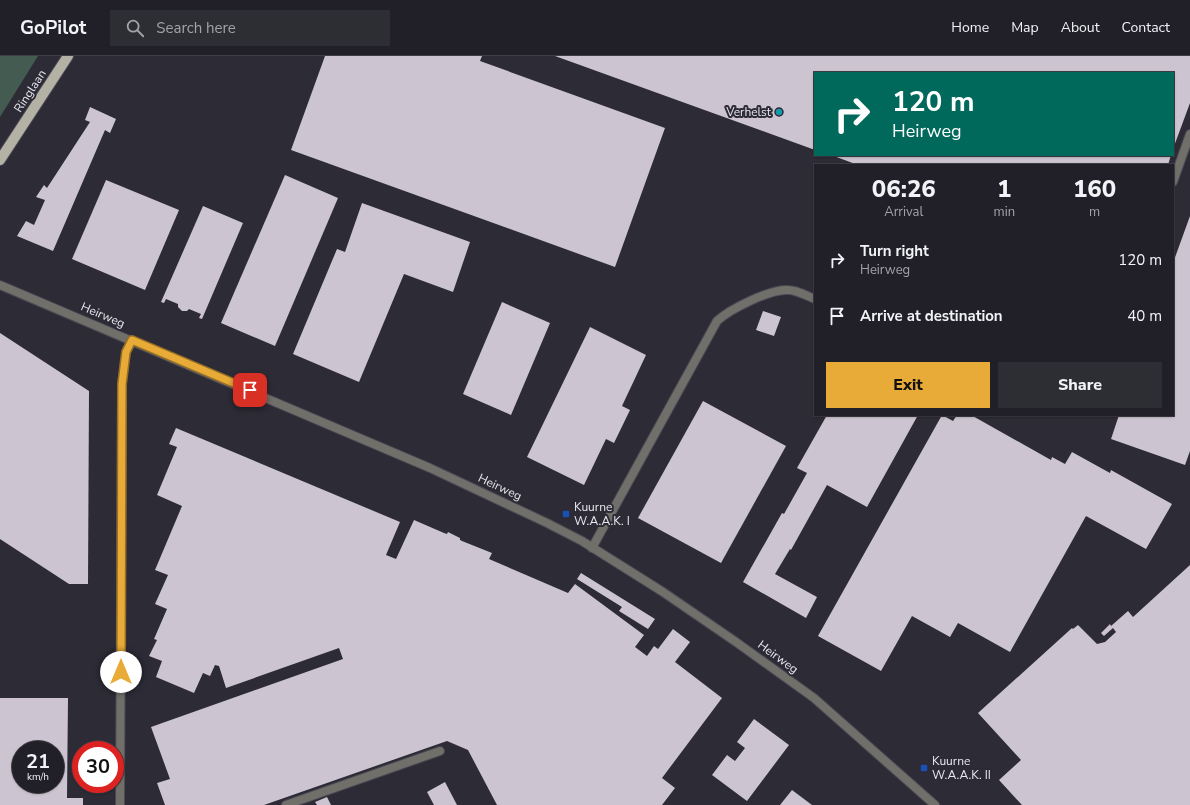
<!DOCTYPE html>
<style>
:root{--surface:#212028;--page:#2d2d34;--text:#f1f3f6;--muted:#a2a3a8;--line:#3e3e45;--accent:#e8ab37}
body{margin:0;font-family:"Nunito Sans",sans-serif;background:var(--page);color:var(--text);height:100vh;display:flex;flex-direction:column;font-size:15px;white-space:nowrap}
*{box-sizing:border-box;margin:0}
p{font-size:13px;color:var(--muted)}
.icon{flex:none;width:22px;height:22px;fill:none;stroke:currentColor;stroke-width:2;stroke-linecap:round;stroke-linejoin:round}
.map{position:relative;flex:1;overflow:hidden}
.panel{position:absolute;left:814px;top:108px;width:360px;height:252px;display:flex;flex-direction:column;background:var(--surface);border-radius:0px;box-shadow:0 1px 3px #0004,0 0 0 1px var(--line)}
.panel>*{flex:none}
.top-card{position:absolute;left:814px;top:16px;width:360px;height:84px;border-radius:0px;box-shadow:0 1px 3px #0004,0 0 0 1px var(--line);background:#00695c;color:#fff;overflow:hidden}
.speed{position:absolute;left:12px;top:685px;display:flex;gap:8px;font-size:20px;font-weight:700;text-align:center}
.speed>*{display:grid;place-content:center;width:52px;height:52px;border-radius:50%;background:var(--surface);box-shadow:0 1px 3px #0004,0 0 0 1px var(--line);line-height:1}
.speed small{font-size:10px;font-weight:400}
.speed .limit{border:6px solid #d22;background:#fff;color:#111}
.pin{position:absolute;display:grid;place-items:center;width:34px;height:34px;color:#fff;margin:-17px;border-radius:8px;box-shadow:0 2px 6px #0006}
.me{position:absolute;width:44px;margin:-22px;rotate:0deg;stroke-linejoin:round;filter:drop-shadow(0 0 3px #0008)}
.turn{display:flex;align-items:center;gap:14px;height:84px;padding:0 12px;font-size:18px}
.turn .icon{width:52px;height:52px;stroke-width:2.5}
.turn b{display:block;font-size:28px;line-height:34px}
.eta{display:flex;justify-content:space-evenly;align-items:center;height:68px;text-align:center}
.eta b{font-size:24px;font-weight:800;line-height:28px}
.action{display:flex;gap:8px;margin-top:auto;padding:8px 12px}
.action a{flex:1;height:46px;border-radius:0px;background:var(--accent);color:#111;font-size:16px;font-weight:800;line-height:46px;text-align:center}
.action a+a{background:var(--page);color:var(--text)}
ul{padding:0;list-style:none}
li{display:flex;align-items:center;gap:12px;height:56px;padding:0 12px}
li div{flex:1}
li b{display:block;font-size:15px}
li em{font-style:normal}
header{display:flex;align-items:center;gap:24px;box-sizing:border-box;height:56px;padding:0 20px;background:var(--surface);border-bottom:1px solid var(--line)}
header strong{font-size:19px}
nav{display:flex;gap:22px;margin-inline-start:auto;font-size:14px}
.search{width:280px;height:36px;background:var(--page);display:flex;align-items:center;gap:10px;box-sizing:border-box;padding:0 14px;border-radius:0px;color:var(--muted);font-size:15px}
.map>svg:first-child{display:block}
.green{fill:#435b50}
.building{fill:#cdc4d1;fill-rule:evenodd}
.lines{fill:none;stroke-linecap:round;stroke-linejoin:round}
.service-casing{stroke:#4a4954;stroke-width:10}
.minor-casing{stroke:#4a4954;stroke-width:10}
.primary-casing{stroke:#4a4954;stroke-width:12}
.service{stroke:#706f69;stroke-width:8}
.minor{stroke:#706f69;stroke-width:8}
.primary{stroke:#b4b1a5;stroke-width:10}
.route-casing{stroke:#976f24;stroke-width:10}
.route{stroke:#e8ab37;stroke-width:7}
.culture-dot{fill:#0f9aa8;stroke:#2c2b36;stroke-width:1.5}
.transit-dot{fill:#1a4fb4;stroke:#2c2b36;stroke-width:1.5}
.labels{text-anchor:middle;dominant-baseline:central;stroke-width:4;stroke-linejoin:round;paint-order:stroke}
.street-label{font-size:12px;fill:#e8e7ef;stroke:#2c2b36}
.poi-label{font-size:12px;fill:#e8e7ef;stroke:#2c2b36;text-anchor:start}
</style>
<header>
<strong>GoPilot</strong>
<div class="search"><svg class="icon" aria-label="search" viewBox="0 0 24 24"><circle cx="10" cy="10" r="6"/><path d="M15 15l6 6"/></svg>Search here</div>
<nav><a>Home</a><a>Map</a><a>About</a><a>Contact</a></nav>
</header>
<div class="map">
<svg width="1190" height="749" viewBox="0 0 1190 749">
<rect width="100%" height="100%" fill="#2c2b36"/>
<!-- green -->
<path class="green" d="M0 0H38L0 61Z"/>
<!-- building -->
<g class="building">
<path d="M325 0H482L480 5 665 72 615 211 291 94Z"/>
<path d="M555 0H1190V47L1173 93V17H815V94Z"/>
<path d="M90 51 116 63 110 77 105 74 53 195 17 180 26 165 34 169 45 144 36 141 44 129 47 132 90 66 85 64Z"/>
<path d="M831 99H1171L1168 109H858Z"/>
<path d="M285 119 338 142 275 290 221 267Z"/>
<path d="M106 124 179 154 145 234 72 203Z"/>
<path d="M362 147 470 186 453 236 404 218 359 326 293 298 337 193 345 196Z"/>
<path d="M203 150 243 167 202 263 199 262 201 258 189 253 187 255H182L178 251V248L166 243 164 247 161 246Z"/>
<path d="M1190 160V395L1185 409 1111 383 1119 359H1173V207Z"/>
<path d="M502 246 550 267 511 359 463 338Z"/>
<path d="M763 255 781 261 774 280 756 274Z"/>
<path d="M590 271 646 299 622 350 630 354 614 387 606 383 584 429 527 401Z"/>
<path d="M0 277 89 335 88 528H69L0 483Z"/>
<path d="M703 345 786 390 721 507 638 462Z"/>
<path d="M827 359H918L867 451 827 429 791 494 790 493 775 518 817 541 806 562 743 526 782 457 784 458 807 417 797 412Z"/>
<path d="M942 359 953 365 957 359H971L1051 404 1052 401 1065 408 1072 396 1110 417 1111 414 1172 448 1146 493 1086 460 1010 596 958 567 950 581 912 560 881 615 818 580Z"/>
<path d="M176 372 400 466 386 499 396 503 414 464 444 477 447 478 448 476 460 482V484L462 485 492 497 489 503 568 537 575 528 644 579 635 591 647 600 654 590 658 593 673 573 690 586 675 606 722 642 662 722 675 732 662 749H497L468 694 447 685 264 749H165L157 727 170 723 151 671 343 603 339 592 226 632 219 610 215 609 210 620 203 617 194 637 156 621 162 605 149 600 157 584 154 583 167 553 155 548 168 519 155 514 182 450 157 439 177 391 169 388Z"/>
<path d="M1190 509V749H1022L999 724 1021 704 978 657 1072 572 1073 573 1078 569 1097 588 1105 586 1116 576 1113 572 1104 580 1101 577 1110 568 1111 570 1128 555 1133 561Z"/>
<path d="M581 517 655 563 648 573 619 555 622 551 577 523Z"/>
<path d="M0 642H68L67 742H83V749H0ZM21 694H55V728H21Z"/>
<path d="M754 663 789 689 747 745 712 719 727 699 735 705 745 692 737 686Z"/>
<path d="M445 726 457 749H434L427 736Z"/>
<path d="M792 734 812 749H780Z"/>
<path d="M327 741 331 749H317L315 746Z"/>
</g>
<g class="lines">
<defs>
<g id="service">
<path d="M1173 126 1190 78"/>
<path d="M592 492 717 265C730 253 770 233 788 234 797 234 807 240 815 243"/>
<path d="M286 749 440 695"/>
</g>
<g id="minor">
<path d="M0 229 430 412 547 467 582 485 663 536 736 586 814 642 935 749"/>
<path d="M120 749 122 328 126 296 132 284"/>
</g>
<path id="primary" d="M0 104 68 0"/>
</defs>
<!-- service casing -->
<use href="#service" class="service-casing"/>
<!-- minor casing -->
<use href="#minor" class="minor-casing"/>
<!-- primary casing -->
<use href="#primary" class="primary-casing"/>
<!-- service -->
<use href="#service" class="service"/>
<!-- minor -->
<use href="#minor" class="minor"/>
<!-- primary -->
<use href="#primary" class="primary"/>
</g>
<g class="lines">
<defs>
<path id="route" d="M121 616 122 328 126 296 132 284 250 334"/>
</defs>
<!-- route casing -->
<use href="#route" class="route-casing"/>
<!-- route -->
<use href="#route" class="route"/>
</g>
<!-- markers -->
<circle class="culture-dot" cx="779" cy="56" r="4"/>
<g class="transit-dot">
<rect x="562" y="454" width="8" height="8" rx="2"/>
<rect x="920" y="708" width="8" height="8" rx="2"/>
</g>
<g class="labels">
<!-- street labels -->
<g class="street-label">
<text transform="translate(30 35) rotate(-57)">Ringlaan</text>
<text transform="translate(103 259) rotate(23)">Heirweg</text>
<text transform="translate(500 431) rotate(25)">Heirweg</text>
<text transform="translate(778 601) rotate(36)">Heirweg</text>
</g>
<!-- poi labels -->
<g class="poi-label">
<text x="771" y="56" text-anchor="end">Verhelst</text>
<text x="574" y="451">Kuurne<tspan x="574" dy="14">W.A.A.K. I</tspan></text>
<text x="932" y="705">Kuurne<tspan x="932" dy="14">W.A.A.K. II</tspan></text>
</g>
</g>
</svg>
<div class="speed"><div>21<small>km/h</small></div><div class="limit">30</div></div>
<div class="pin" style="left:250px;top:334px;background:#d93025"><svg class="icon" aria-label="arrive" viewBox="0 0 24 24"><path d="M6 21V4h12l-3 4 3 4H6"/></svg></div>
<svg class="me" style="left:121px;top:616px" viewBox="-20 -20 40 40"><circle r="19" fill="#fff"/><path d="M0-13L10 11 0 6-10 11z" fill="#e8ab37"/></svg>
<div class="top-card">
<div class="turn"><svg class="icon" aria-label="right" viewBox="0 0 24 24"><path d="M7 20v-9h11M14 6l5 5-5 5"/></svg><div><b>120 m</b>Heirweg</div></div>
</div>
<section class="panel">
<div class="eta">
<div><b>06:26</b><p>Arrival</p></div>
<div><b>1</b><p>min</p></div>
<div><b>160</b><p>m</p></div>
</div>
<ul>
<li><svg class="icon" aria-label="right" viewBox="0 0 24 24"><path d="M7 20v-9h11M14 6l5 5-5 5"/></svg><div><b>Turn right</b><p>Heirweg</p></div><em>120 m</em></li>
<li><svg class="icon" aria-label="arrive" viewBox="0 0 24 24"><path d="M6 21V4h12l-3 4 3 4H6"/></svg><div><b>Arrive at destination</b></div><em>40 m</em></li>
</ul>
<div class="action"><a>Exit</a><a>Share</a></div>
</section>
</div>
